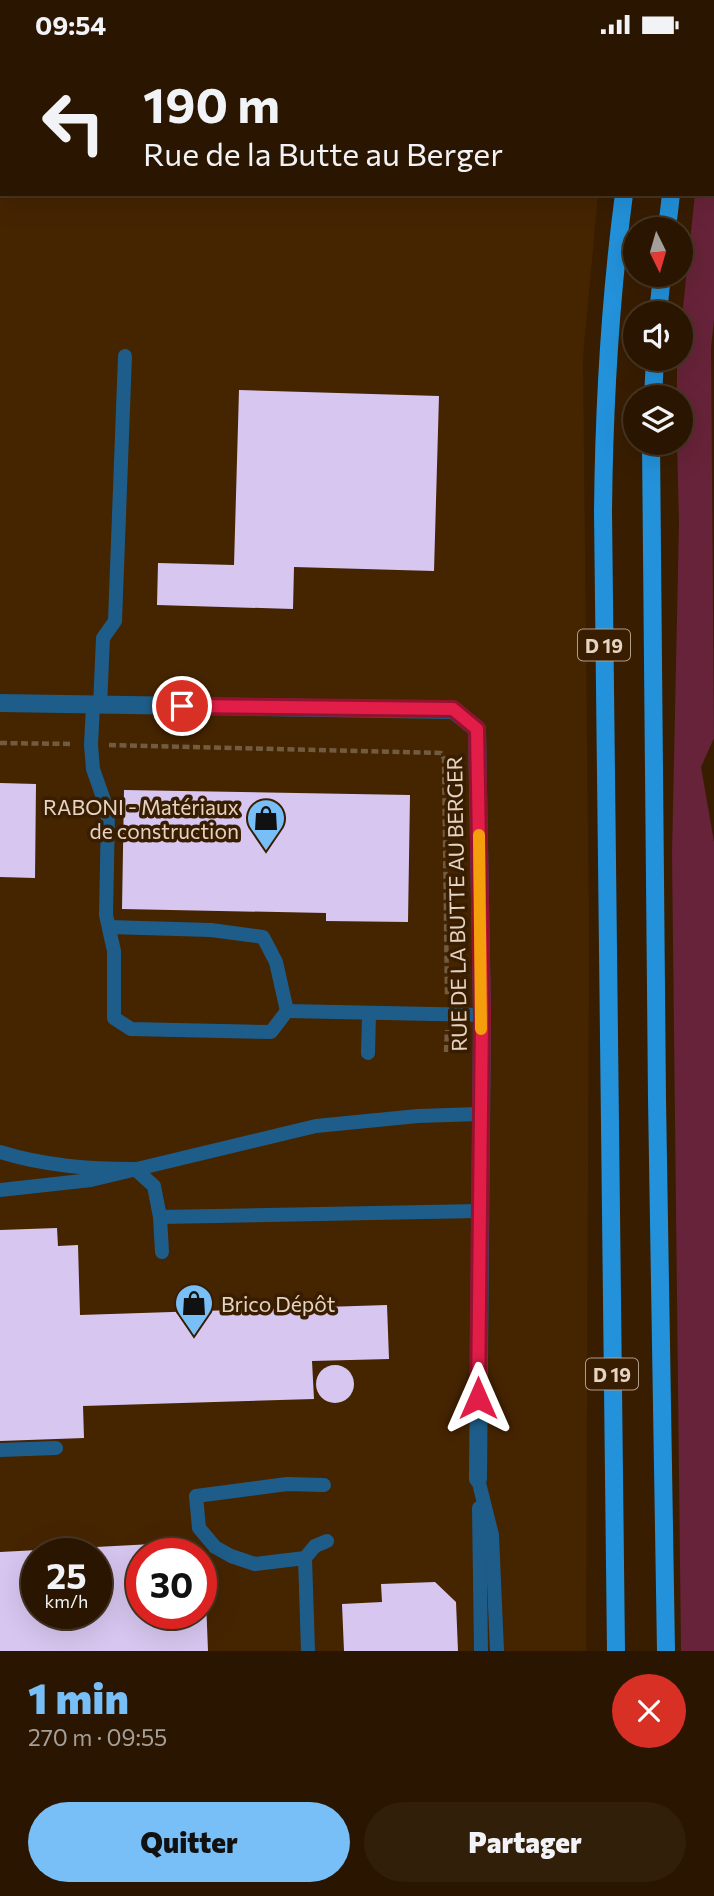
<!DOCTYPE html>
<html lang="fr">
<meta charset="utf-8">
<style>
:root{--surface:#2a1600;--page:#321f0a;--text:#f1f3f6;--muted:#a59f99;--line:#463522;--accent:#78bff7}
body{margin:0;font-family:Commissioner,sans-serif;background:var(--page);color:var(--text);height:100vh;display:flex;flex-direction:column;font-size:26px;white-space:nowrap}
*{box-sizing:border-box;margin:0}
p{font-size:23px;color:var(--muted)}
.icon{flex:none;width:38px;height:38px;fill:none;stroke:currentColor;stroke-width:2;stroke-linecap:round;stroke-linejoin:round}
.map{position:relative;height:1602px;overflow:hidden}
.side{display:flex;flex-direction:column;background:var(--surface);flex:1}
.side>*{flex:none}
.top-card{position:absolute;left:0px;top:0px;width:714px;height:147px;box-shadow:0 7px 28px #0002,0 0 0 2px var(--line);background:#2a1600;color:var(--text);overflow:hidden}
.needle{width:46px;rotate:175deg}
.buttons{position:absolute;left:623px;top:168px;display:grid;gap:14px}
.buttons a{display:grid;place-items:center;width:70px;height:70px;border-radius:50%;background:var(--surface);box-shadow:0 7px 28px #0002,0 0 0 2px var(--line);font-size:35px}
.speed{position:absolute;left:21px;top:1489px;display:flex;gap:14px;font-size:35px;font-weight:700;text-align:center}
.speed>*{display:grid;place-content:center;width:91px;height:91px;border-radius:50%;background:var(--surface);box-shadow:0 7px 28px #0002,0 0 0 2px var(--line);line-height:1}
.speed small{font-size:18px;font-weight:400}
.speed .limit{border:10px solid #d22;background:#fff;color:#111}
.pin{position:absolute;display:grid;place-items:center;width:60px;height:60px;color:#fff;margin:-30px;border:4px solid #fff;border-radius:50%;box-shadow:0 2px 7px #0007}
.me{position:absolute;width:77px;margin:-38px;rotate:0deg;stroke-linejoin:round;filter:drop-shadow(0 0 5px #0008)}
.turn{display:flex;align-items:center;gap:24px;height:147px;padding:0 28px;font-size:32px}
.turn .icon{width:91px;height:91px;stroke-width:2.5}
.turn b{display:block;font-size:49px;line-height:60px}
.round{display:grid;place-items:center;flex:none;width:74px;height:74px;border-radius:37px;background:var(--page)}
.summary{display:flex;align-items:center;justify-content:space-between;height:119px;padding:0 28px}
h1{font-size:42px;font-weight:800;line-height:52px;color:var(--accent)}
.primary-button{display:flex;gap:14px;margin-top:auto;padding:14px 28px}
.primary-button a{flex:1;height:80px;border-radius:42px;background:var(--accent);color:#111;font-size:28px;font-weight:800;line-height:80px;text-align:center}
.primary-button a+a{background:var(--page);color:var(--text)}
.status{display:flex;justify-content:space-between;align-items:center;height:49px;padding:0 35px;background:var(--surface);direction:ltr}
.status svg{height:19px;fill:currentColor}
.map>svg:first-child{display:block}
.built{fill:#452400;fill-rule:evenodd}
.green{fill:#672339}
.building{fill:#d7c6f0;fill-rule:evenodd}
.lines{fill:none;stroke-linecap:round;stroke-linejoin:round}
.path{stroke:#735b42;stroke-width:4.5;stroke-dasharray:7 3.5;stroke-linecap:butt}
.lane{stroke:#1e5d89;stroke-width:14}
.street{stroke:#1e5d89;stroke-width:18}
.primary{stroke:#2392db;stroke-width:18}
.route-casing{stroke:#92132f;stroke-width:18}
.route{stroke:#e11d48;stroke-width:12}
.slow{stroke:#f59e0b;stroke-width:12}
.labels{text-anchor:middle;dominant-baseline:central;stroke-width:7;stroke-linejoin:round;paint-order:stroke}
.shield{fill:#381d00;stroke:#b19c88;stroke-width:2}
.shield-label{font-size:19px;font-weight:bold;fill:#e5d3c3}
.poi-label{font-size:21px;fill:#e5d3c3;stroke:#381d00;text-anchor:end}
.street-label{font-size:21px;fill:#e5d3c3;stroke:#381d00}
</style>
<div class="status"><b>09:54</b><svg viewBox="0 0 49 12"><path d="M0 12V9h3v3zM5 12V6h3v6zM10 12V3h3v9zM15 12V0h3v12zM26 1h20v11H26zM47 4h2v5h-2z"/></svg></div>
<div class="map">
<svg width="714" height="1602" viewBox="0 0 714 1602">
<rect width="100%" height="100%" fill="#381d00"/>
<!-- built -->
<path class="built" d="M0 0H610L2 2V145H598L583 309 589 880 586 1602H0ZM37 1505H96V1564H37ZM142 1505H201V1564H142Z"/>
<!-- green -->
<path class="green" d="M714 19V270L711 299 714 689 701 718 714 793V1602H681L672 805 679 473 677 394H681V348H677V310H681V277L695 145H712Z"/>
<!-- building -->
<g class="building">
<path d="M239 341 439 347 434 522 294 518 293 560 157 556 158 514 234 516Z"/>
<path d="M0 734 36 735 35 829 0 828Z"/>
<path d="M124 741 410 746 408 873 326 872V864L122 860Z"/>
<path d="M57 1179 58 1197 78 1196 80 1266 387 1256 389 1310 312 1312 314 1350 83 1357 84 1389 0 1392V1181Z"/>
<circle cx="335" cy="1335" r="19"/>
<path d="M172 1494 183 1505H142V1564H201V1522L205 1525 208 1602H0V1503ZM37 1505H96V1564H37Z"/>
<path d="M435 1533 456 1553 458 1602H344L342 1555 382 1553 381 1535Z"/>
</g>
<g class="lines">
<!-- path -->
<g class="path">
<path d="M0 694 73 695"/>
<path d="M109 696 441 704 444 710 447 947"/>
<path d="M446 1003 447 981"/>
</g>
<!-- lane -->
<g class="lane">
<path d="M93 656 91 696 93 720 108 763 106 866 114 902V969L131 980 271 983 287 962"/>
<path d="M100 657 103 589 115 572 125 307"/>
<path d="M109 878 211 881 263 888 276 913 287 962"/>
<path d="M287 962 482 966"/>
<path d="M368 1004 369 965"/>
<path d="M0 1103C45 1117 89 1120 135 1120L154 1137 160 1168 479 1162"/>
<path d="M0 1141 91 1131 316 1077 418 1067 479 1065"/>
<path d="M160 1168 162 1203"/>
<path d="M0 1401 56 1399"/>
<path d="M478 1430 492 1486 497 1602"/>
<path d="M479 1459 481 1602"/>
<path d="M305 1509 255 1515 231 1507 215 1498 199 1479 196 1447 287 1435 324 1436"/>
<path d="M308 1602 305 1509 315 1497 327 1492"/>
</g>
<!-- street -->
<path class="street" d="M0 654 453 661 477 680 482 966 478 1430"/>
<!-- primary -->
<g class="primary">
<path d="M648 2V0"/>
<path d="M696 2 697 0"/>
<path d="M667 180 671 145"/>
<path d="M658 264 662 226"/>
<path d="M653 348 655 310"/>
<path d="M651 394 657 1050 666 1602"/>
<path d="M616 1602 603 463C604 356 610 251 624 145"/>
</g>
</g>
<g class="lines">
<defs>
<path id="route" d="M182 657 453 660 477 680 482 967 478 1349"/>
</defs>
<!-- route casing -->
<use href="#route" class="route-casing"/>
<!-- route -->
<use href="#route" class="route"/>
<!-- slow -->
<path class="slow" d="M479 786 481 980"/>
</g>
<!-- icons -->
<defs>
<symbol id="shop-pin" viewBox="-11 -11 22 30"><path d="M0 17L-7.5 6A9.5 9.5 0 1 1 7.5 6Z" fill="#78bff7" stroke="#381d00"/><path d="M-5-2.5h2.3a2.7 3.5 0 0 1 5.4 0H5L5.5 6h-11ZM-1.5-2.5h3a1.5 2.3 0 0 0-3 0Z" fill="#111"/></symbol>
</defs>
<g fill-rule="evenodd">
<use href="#shop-pin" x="244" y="747" width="44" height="60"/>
<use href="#shop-pin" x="172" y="1232" width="44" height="60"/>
</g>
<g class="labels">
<!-- shield labels -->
<g class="shield">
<rect x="578" y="580.5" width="52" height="31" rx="5"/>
<rect x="586" y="1309.5" width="52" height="31" rx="5"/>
</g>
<g class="shield-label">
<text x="604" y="596">D 19</text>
<text x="612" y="1325">D 19</text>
</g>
<!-- poi labels -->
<g class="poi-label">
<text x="239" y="757">RABONI - Matériaux<tspan x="239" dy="24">de construction</tspan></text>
<text x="221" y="1254" text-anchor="start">Brico Dépôt</text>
</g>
<!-- street labels -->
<g class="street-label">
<text transform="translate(456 855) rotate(-91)">RUE DE LA BUTTE AU BERGER</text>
</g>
</g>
</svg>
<div class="buttons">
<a><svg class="needle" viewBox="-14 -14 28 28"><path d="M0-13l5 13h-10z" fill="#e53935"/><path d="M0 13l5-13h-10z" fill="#a59f99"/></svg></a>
<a><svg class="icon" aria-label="sound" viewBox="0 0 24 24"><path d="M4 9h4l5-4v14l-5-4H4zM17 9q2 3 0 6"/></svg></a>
<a><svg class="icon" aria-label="layers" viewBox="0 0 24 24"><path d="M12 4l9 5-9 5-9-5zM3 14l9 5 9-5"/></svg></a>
</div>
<div class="speed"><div>25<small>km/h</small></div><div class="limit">30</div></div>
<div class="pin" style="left:182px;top:657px;background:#d93025"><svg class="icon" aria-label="arrive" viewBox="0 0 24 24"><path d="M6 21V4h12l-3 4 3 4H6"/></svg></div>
<svg class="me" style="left:478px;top:1349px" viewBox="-20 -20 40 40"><path d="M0-17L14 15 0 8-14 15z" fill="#e11d48" stroke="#fff" stroke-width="4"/></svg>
<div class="top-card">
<div class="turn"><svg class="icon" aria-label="left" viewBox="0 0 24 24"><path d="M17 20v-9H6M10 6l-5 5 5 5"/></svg><div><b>190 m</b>Rue de la Butte au Berger</div></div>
</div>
</div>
<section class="side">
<div class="summary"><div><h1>1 min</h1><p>270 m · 09:55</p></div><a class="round" style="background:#d93025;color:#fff"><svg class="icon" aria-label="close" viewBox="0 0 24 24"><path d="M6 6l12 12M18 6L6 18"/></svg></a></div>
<div class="primary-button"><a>Quitter</a><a>Partager</a></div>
</section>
